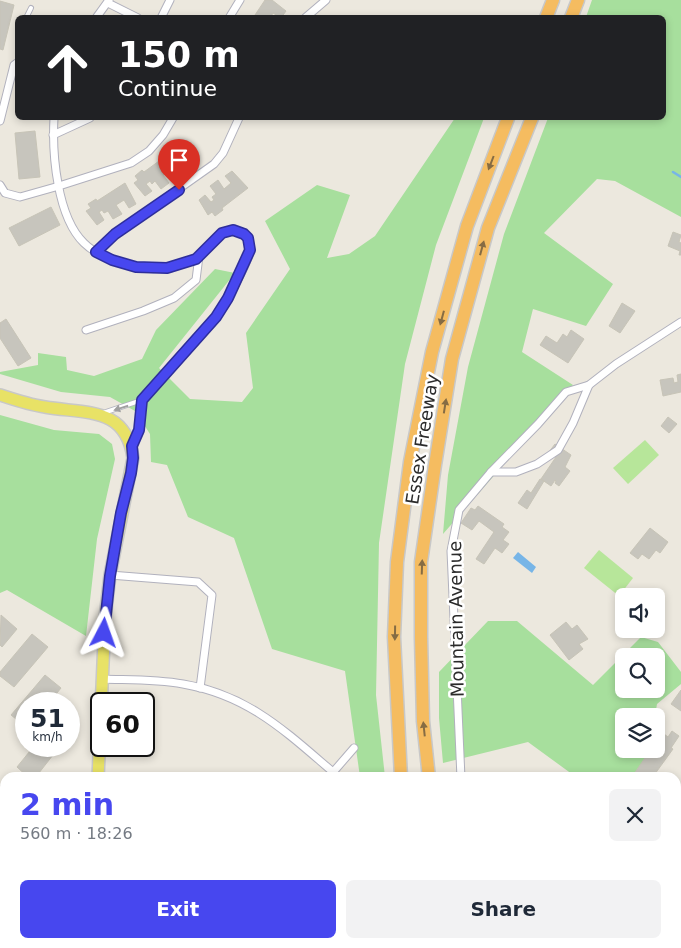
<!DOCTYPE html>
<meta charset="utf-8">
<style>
:root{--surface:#fff;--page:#f2f2f3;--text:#1f2937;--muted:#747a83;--accent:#4747ef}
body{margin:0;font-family:"DejaVu Sans",sans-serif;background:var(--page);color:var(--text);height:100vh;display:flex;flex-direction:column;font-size:19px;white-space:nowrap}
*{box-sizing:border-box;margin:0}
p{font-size:16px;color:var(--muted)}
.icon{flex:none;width:28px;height:28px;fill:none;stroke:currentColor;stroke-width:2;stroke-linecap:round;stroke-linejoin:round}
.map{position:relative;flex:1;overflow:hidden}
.sheet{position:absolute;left:0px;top:772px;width:681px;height:176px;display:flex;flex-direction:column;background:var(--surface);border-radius:15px 15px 0 0;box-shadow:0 2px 8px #0003}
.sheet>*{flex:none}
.top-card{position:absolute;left:15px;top:15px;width:651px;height:105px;border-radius:8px;box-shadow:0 2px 8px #0003;background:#202124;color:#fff;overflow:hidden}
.buttons{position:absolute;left:615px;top:588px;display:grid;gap:10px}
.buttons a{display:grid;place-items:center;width:50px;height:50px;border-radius:8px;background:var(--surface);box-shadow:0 2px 8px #0003;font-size:25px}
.speed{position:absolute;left:15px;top:692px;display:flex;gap:10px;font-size:25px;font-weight:700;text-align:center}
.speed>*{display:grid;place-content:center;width:65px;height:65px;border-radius:50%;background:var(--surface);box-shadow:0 2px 8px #0003;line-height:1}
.speed small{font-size:12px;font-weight:400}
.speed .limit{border:2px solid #111;border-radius:8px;background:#fff;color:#111}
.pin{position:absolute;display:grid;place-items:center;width:42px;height:42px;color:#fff;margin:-51px -21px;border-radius:50% 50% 50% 0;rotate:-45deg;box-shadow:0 0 5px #0007}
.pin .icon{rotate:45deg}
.me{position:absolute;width:55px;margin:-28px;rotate:4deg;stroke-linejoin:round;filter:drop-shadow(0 0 4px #0008)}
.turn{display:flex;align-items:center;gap:18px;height:105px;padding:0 20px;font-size:22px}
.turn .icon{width:65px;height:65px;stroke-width:2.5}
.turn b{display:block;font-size:35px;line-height:42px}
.round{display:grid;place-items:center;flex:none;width:52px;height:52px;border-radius:8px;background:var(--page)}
.headline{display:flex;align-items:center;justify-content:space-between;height:85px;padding:0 20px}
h1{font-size:30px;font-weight:800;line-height:38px;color:var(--accent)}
.cta{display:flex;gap:10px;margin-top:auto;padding:10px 20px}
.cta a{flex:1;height:58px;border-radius:8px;background:var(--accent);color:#fff;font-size:20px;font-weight:800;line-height:58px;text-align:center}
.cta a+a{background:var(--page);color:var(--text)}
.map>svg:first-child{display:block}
.green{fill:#a7df9d;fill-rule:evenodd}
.pitch{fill:#b7e69a}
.water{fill:#77b5e7}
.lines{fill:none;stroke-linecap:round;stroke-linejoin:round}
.stream{stroke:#77b5e7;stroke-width:2.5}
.building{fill:#c7c5bd;stroke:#c7c4b7}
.lane-casing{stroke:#b1b1bd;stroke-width:6}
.street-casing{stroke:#b1b1bd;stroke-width:9}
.primary-casing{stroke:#c8c8c8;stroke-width:14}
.highway-casing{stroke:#c8c8c8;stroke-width:15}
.lane{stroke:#fff;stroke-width:4}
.street{stroke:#fff;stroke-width:7}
.primary{stroke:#e8e266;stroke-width:11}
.highway{stroke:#f5bc60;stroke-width:12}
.oneway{fill:#866c43}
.oneway2{fill:#a0a0a0}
.route-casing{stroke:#2e2e9b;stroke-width:12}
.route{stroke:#4747ef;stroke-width:9}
.labels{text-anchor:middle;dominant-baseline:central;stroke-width:5;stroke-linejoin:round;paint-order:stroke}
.street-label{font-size:18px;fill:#2b2b2b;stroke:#fff}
</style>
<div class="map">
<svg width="681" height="948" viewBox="0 0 681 948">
<rect width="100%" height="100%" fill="#ece8de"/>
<!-- green -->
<g class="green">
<path d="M592 0H681V217L615 181 597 179 544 233 613 284 586 326 533 309 522 352 573 385 443 534 448 475 468 367 504 234 548 118H664V18L586 17Z"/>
<path d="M455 118H484L436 245 405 364 379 543 376 695 385 777H360L345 671 272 649 234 538 188 517 167 465 151 462 150 434 135 411 110 397 61 392 0 374V372L38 365V353L66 357 67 370 94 376 142 359 156 330 215 269 235 273 159 368 190 399 242 402 253 388 246 333 290 269 265 221 317 185 350 195 327 258 349 254 375 236Z"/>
<path d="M0 415 54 430 99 434 112 444 115 459 97 539 86 636 7 590 0 593Z"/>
<path d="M488 621H517L593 685 641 637 658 642 681 672V684L657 704 655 716H624V749H651L647 777H576L528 742 443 763 439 718V672ZM624 656H656V689H624Z"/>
<path d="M676 836 681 838V914L676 917Z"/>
<path d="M599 944H673L674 948H599Z"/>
</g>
<!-- pitch -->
<g class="pitch">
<path d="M645 440 659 455 628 484 613 468Z"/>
<path d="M599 550 633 578 619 596 584 568Z"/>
</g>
<!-- water -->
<path class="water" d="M518 552 536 567 532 573 513 558Z"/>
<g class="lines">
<!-- stream -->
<path class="stream" d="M673 172 681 177"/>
</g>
<!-- building -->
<g class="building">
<path d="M265 0H272L286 11 281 18 273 13 270 18H253Z"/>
<path d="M0 1 14 5 3 50 0 49Z"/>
<path d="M35 131 40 177 19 179 15 133Z"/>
<path d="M170 153 183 172 176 177 170 170 163 175 169 183 161 189 155 181 152 184 150 181 146 184 152 191 145 196 134 183 138 180 135 176 142 170 144 172Z"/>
<path d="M232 171 248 188 222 208 223 210 215 216 212 212 208 215 199 200 205 195 211 202 214 200 212 197 216 194 210 186 218 180 224 189 231 183 225 176Z"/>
<path d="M125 183 136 204 129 208 124 200 116 205 122 214 113 219 108 211 104 213 102 210 99 212 104 220 97 225 86 211 91 208 88 204 96 199 97 201Z"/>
<path d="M51 207 60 225 19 246 9 228Z"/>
<path d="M673 232 681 235 679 242 681 243V255H679L680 251 668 246Z"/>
<path d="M622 303 635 311 620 333 609 326Z"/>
<path d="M6 319 31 358 18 366 0 338V323Z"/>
<path d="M571 330 584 339 568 363 540 345 546 336 557 343 563 334 567 337Z"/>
<path d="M681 374V392L663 396 660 380 673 378 674 383 678 382 677 375Z"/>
<path d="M668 417 677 424 669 433 661 426Z"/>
<path d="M555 444 571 455 565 467 570 471 559 486 555 483 556 481 555 480 551 486 541 479 556 457 549 452Z"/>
<path d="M540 479 544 481 527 509 518 503 527 490 531 493Z"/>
<path d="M478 506 504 524 502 527 509 532 503 540 509 544 502 553 495 548 484 564 476 559 494 532 479 521 472 530 461 523 471 508 475 510Z"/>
<path d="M650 528 668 542 660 553 656 550 649 559 642 554 638 559 630 553Z"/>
<path d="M656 609 661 613 656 618 661 622 656 627Z"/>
<path d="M1 615 17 629 2 647 0 645Z"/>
<path d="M566 622 572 629 577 625 588 639 579 644 583 649 569 660 550 635Z"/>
<path d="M32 634 48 647 14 687 0 676V672Z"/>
<path d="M45 675 61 688 48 704H26V727L11 715Z"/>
<path d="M681 690V711L671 704Z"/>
<path d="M672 731 679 736 671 748 673 749 652 778H639L634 774 651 749H656V741L658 743 664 734 668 737Z"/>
<path d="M34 746H60L35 778H29L17 767Z"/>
<path d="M5 780V812L0 818V786Z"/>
<path d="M16 944H43L39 948H12Z"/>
</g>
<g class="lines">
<defs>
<g id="lane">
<path d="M26 18 31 8"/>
<path d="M103 413 142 400 216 317"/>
<path d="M133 444 139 430 142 400"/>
</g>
<g id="street">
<path d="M108 3 138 18"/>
<path d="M96 18 109 0"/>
<path d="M161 18 170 0"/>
<path d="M229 18 240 0"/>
<path d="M305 18 326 0"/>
<path d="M54 118C52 154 57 217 84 243 95 254 110 259 124 264 143 270 164 270 183 264 192 261 199 257 206 250 214 243 220 230 232 230 242 230 251 239 250 250 249 263 224 305 216 317"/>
<path d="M0 121 14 65 18 62"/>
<path d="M53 135 90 118"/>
<path d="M0 185 5 193 20 197 59 186 131 163 149 151 163 135 173 118"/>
<path d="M96 253 115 234 214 164 223 153 239 118"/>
<path d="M86 330 143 311 174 298 196 280 199 256"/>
<path d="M491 472 538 424 566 392 589 385"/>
<path d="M110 575 198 582 212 595 200 688"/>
<path d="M102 679C128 680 156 679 183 684 248 695 285 731 333 772"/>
<path d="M328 778 354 748"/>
<path d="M461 778 451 551 459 510 491 472H516L537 464 558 450 573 423 589 385 616 364 681 322"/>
<path d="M676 897 681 894"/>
<path d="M319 944 320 948"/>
<path d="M488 944 489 948"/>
<path d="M181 948 185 944"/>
<path d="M627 948 630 944"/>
</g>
<g id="primary">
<path d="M0 395C15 400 30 405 45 407 85 414 126 406 133 458L110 575 105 618 98 778"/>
<path d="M92 948V944"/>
</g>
<g id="highway">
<path d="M546 18 553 0"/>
<path d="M571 18 578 0"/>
<path d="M401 778 394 637 397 562 410 462 432 352 467 226 508 118"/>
<path d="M429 778 423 721 421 637V562L435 465 452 359 488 228 532 118"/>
<path d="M434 944 435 948"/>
<path d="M459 944 460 948"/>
</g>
</defs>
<!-- lane casing -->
<use href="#lane" class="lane-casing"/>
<!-- street casing -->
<use href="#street" class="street-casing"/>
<!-- primary casing -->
<use href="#primary" class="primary-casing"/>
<!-- highway casing -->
<use href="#highway" class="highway-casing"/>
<!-- lane -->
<use href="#lane" class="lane"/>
<!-- street -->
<use href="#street" class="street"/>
<!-- primary -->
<use href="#primary" class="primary"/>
<!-- highway -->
<use href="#highway" class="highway"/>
</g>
<!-- one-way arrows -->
<defs><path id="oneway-solid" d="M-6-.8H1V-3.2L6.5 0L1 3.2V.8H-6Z" transform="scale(1.25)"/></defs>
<g class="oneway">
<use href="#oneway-solid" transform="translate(491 163) rotate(111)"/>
<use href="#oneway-solid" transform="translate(482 248) rotate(-75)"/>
<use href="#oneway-solid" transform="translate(442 318) rotate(105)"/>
<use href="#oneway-solid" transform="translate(445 406) rotate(-81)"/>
<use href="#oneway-solid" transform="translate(422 567) rotate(-88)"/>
<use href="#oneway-solid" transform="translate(395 633) rotate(91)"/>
<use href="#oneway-solid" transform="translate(424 729) rotate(-96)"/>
</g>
<use class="oneway2" href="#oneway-solid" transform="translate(121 408) rotate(163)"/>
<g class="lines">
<defs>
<path id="route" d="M104 633 110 576 121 513 131 473 133 458 132 446 139 430 142 400 216 317 228 298 250 250 248 238 244 234 233 230 222 233 196 259 167 268 136 267 112 260 96 252 115 234 179 190"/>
</defs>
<!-- route casing -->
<use href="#route" class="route-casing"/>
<!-- route -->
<use href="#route" class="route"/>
</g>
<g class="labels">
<!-- street labels -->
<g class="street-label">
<text transform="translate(422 439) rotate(-81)">Essex Freeway</text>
<text transform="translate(456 619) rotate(-91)">Mountain Avenue</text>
</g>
</g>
</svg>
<div class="buttons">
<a><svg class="icon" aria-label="sound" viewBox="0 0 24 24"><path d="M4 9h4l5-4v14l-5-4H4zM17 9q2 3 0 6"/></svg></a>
<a><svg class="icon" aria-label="search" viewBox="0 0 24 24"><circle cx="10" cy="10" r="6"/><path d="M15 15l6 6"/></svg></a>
<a><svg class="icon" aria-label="layers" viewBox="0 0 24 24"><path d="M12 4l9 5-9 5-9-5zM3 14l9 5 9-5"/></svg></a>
</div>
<div class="speed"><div>51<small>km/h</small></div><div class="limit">60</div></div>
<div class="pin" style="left:179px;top:190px;background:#d93025"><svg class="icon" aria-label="arrive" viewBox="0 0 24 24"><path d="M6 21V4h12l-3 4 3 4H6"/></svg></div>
<svg class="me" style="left:104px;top:633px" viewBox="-20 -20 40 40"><path d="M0-17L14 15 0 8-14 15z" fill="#4747ef" stroke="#fff" stroke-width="4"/></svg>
<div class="top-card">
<div class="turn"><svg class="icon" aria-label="ahead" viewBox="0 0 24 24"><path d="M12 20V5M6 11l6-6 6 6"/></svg><div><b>150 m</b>Continue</div></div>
</div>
<section class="sheet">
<div class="headline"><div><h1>2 min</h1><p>560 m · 18:26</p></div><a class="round"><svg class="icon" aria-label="close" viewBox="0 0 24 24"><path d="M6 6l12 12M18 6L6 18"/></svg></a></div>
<div class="cta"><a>Exit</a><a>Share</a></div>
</section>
</div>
